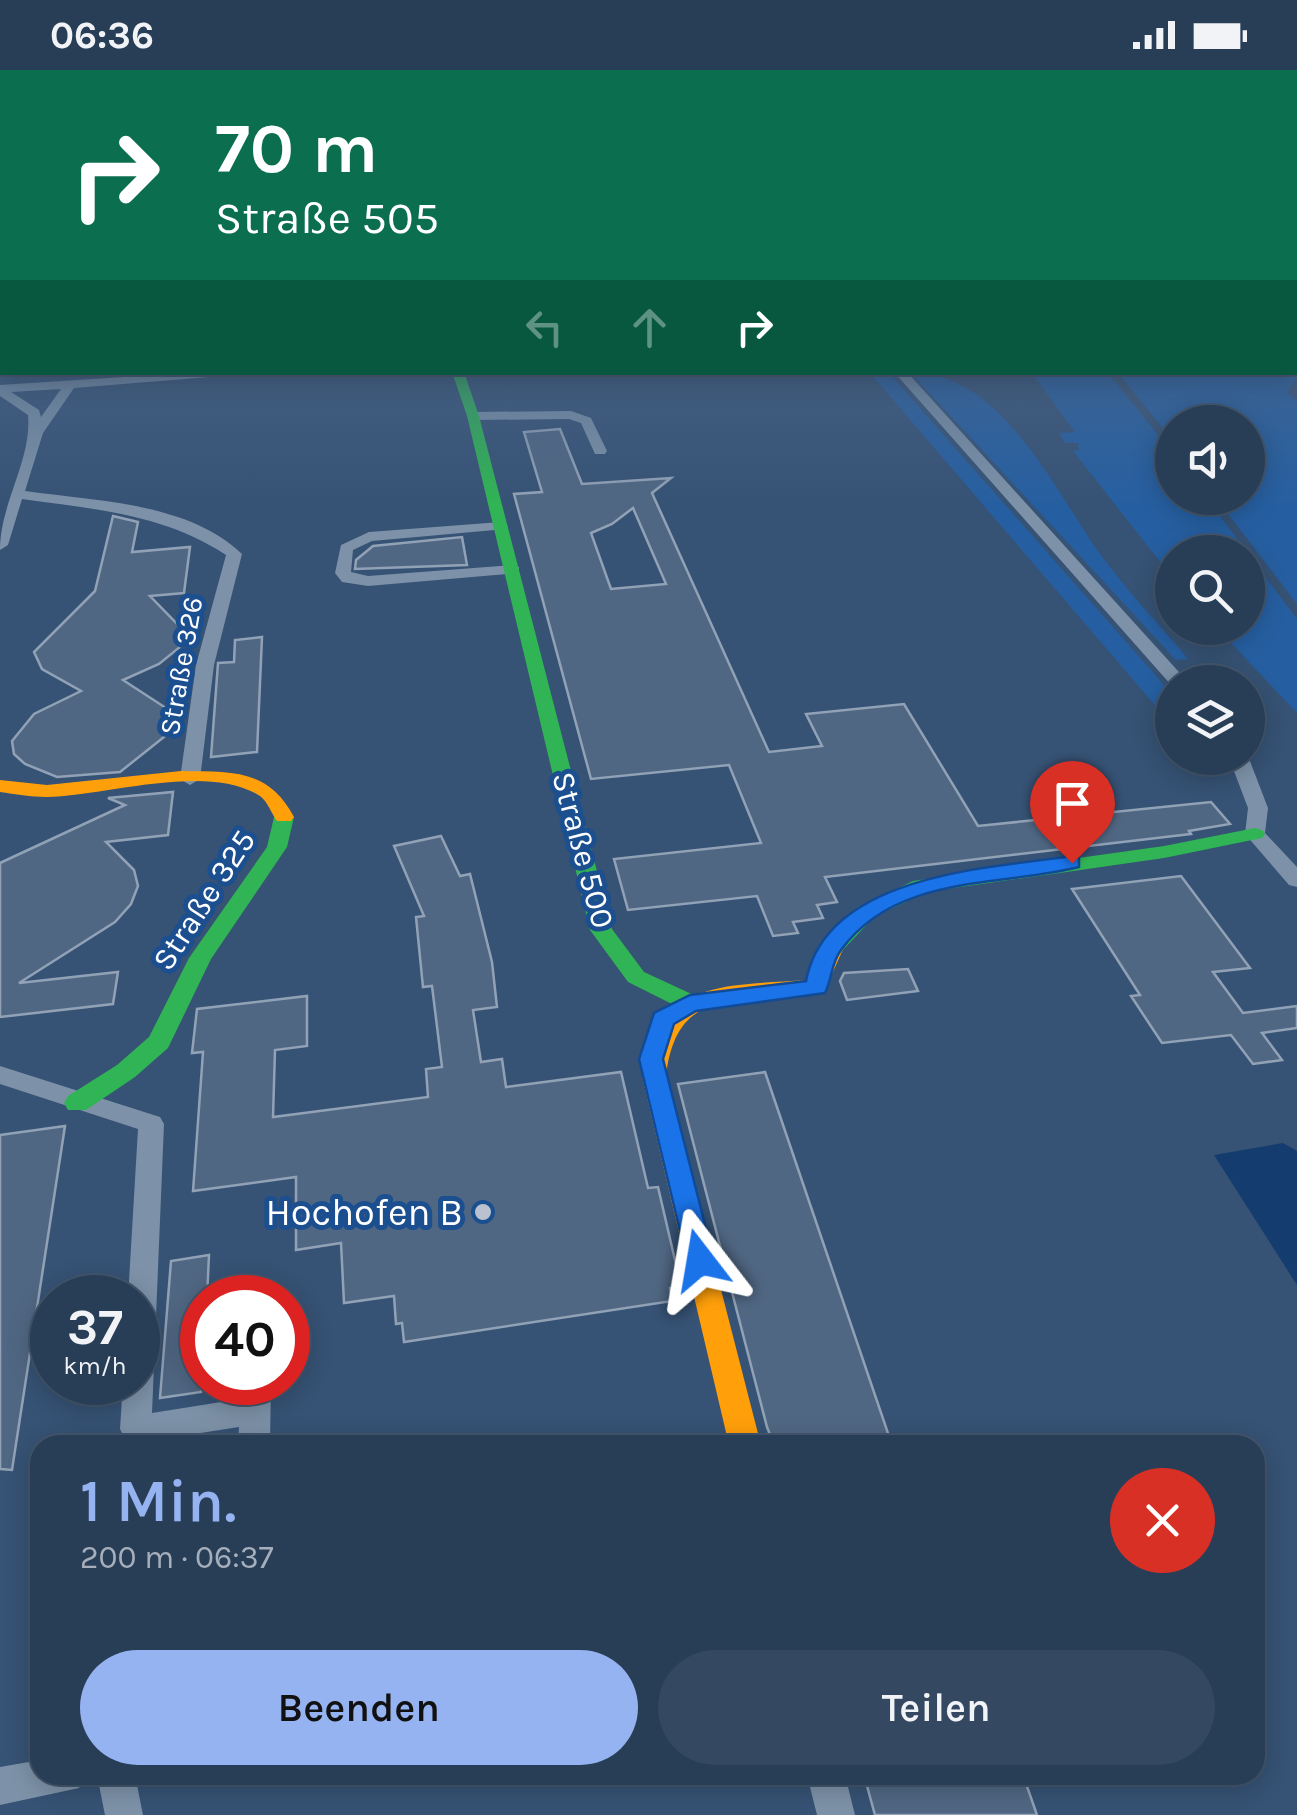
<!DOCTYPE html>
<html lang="de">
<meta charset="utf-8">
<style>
:root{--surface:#283e57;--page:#344961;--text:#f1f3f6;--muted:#a5aeba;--line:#44576d;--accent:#95b2f1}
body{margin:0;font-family:Karla,sans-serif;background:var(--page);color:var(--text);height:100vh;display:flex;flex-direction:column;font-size:38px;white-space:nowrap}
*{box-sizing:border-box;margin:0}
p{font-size:32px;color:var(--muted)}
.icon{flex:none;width:55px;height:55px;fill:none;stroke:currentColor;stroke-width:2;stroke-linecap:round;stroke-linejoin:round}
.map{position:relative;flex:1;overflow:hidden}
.details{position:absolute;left:30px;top:1365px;width:1235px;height:350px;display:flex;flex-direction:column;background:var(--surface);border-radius:30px;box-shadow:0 5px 25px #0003,0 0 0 2px var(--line)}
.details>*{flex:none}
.guide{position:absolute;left:0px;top:0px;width:1298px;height:305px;box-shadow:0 5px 25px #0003,0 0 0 2px var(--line);background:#0b6e4f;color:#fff;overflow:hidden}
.buttons{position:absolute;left:1155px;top:335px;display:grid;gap:20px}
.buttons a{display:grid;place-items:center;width:110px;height:110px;border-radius:50%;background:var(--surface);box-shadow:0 5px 25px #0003,0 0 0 2px var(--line);font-size:50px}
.speed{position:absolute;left:30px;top:1205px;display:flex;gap:20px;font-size:50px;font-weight:700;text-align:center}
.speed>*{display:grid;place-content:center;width:130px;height:130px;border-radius:50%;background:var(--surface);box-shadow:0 5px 25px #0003,0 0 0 2px var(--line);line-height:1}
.speed small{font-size:25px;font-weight:400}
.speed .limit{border:15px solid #d22;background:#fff;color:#111}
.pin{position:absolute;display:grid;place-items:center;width:85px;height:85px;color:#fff;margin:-102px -42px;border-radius:50% 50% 50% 0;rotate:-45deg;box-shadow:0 0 10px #0007}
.pin .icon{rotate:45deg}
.me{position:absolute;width:110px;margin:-55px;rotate:346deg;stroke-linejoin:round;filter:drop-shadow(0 0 8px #0008)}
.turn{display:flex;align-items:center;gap:35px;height:210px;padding:0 50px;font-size:45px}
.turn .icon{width:130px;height:130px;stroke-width:2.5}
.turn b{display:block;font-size:70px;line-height:85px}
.lanes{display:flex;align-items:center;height:95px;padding:0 50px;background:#0003;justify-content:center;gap:50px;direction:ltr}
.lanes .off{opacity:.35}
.round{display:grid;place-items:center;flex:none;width:105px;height:105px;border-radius:52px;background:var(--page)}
.overview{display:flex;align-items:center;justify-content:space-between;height:170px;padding:0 50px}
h1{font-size:60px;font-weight:600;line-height:75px;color:var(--accent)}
.action{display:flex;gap:20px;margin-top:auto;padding:20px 50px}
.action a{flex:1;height:115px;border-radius:60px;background:var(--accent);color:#111;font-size:40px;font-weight:600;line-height:115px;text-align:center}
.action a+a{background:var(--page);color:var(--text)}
.status{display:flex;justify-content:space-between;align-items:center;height:70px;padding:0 50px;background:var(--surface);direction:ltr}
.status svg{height:28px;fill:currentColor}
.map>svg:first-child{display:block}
.green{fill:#265fa1}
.water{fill:#153c6e}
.building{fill:#506783;stroke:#92a2b6;stroke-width:2.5;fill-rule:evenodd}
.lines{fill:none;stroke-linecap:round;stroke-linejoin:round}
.street{fill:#7d92a8;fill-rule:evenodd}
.fast{fill:#30b455;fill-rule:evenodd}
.slow{fill:#ff9f0a;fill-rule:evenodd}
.route{fill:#1a73e8;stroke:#114b97;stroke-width:2.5}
.poi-dot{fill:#b9c2ce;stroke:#1b4f8f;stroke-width:4}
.labels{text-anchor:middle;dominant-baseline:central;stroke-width:10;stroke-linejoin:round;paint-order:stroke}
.far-street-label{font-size:28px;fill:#fff;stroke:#1b4f8f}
.street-label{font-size:32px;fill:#fff;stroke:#1b4f8f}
.near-poi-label{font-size:38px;fill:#fff;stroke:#1b4f8f;text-anchor:end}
</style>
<div class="status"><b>06:36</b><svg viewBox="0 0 49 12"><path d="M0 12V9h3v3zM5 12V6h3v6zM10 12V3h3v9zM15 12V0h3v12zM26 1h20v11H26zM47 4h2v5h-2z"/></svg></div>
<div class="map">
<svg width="1297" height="1745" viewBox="0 0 1297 1745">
<rect width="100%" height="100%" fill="#365274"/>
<!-- green -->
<g class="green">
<path d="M1295 283 1297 307 1287 323 1297 331V534L1216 428H1248V352H1172V369L1118 303 1295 302Z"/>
<path d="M870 303H889L1172 624V655Z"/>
<path d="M911 303C1001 302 1053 418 1098 481 1125 519 1158 553 1188 589L1176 590Z"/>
<path d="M1032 303H1108L1172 382V428H1206L1247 482H1172V507L1073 381 1079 380 1078 373H1065L1059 363 1075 362Z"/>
<path d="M1248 484 1297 549V643L1217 558H1248Z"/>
</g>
<!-- water -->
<path class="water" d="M1283 1073 1297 1081V1215L1214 1085Z"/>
<!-- building -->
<g class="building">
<path d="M560 359 582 414 671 408 652 423 769 682 822 676 806 644 904 634 978 756 1211 732 1230 754 1189 761 1191 764 825 807 837 832 817 835 823 848 793 852 798 863 773 866 757 826 628 840 614 789 761 773 729 695 591 709 514 424 542 422 524 362ZM633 438 666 514 611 519 591 463 612 454Z"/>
<path d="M113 446 138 452 132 482 190 477 184 523 150 526 181 558 180 577 159 594 123 610 166 638 172 650 169 663 120 702 57 707 25 694 14 684 12 671 34 644 81 621 42 599 34 582 95 521Z"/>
<path d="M462 467 467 495 355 499 356 490 373 476Z"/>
<path d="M262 567 257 682 211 687 218 593 234 592 235 570Z"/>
<path d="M173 722 168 765 106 772 134 800 138 816 131 834 115 852 19 913 118 902 113 934 0 947V793L125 735 108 728Z"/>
<path d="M441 766 460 806 470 804 492 892 497 937 473 940 481 992 502 989 506 1017 621 1002 648 1118 658 1117 681 1216 670 1218 672 1231 404 1272 402 1253 396 1254 394 1226 344 1233 341 1173 296 1180V1107L193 1121 203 982 192 983 197 939 307 926V976L275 980 273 1047 428 1027 426 999 442 997 432 916 423 917 416 847 424 846 394 776Z"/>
<path d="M1181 806 1250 898 1213 902 1243 943 1297 936V958L1262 963 1282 990 1253 994 1231 965 1162 973 1131 926 1140 925 1072 819Z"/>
<path d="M908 899 918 921 847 930 840 911 844 903Z"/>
<path d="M765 1002 892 1375H774L767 1357 678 1014Z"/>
<path d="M65 1056 12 1400 0 1399V1065Z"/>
<path d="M209 1185 207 1228H202L201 1322 160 1328 171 1191Z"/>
<path d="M864 1705H1023L1037 1745H875Z"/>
</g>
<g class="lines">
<!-- street -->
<g class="street">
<path d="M202 302H273L74 318 43 363 25 421C94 431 188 432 242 484L214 595 200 709 190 715 180 709 196 595 226 485C164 444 94 439 22 429L8 475 0 480C0 433 32 390 28 345L0 326V315ZM61 319 41 347 39 340 11 322Z"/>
<path d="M894 302H907L1188 612H1172V616Z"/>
<path d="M571 341 591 348 607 381 605 384H595L581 353 569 349 473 350 467 346 473 342Z"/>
<path d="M501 452 508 456 506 459 372 471 353 480 351 502 368 506 513 495 519 497V503L368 516 342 512 335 503 341 475 369 462Z"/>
<path d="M1248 686 1268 738 1265 763 1297 797V817L1289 815 1245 764 1248 738 1229 688Z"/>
<path d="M0 996 160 1047 164 1054 152 1343 240 1329 241 1312H271L270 1375H238L239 1357 136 1373 125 1369 120 1359 123 1312H138V1228H128L138 1059 0 1014Z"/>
<path d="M259 1211 269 1215 273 1228H245L249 1215Z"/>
<path d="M40 1690V1705H85L79 1718 0 1735V1697Z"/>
<path d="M97 1705H135L143 1745H105Z"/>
<path d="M807 1705H845L855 1745H817Z"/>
</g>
<!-- fast -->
<g class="fast">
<path d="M452 302H464L479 346 612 859 644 902 698 927 702 933 698 939H682L628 912 590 860 467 346Z"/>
<path d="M284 741 294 747 287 777 211 889 168 978 135 1007 86 1040H68L64 1033 68 1026 117 995 149 967 189 888 267 777 274 747Z"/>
<path d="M1255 758 1262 760 1265 764 1262 768 1164 788 926 822 874 847 841 882H825L822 877 858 837 913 811 1164 776Z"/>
</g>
<!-- slow -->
<g class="slow">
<path d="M181 701C231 702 268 698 294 747L291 751H277C271 743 268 732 260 726 207 692 106 726 46 727 31 727 15 724 0 722V710L47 715Z"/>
<path d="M833 870 844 877 824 922C754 942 678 903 666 1006L761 1375H729L642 1006C655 908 728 916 807 910L822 877Z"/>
</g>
</g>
<!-- sky -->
<linearGradient id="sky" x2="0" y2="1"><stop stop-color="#1e2d40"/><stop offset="0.44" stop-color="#4c6688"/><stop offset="1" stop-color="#4c6688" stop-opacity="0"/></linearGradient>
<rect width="1297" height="435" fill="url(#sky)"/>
<!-- route -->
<path class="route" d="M1072 786 1079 788V797C999 817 896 804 841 880 831 893 832 909 825 923L696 941 674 954 663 989 714 1190 710 1199H689L639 989 654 943 690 925 806 911C826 805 987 798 1072 786Z"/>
<!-- markers -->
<circle class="poi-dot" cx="483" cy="1142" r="10"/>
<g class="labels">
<!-- far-street labels -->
<g class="far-street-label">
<text transform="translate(181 596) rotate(-80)">Straße 326</text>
</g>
<!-- street labels -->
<g class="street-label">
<text transform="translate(583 780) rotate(75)">Straße 500</text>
<text transform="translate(204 830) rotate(-57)">Straße 325</text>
</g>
<!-- near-poi labels -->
<g class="near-poi-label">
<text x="463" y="1142">Hochofen B</text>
</g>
</g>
</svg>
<div class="buttons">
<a><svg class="icon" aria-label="sound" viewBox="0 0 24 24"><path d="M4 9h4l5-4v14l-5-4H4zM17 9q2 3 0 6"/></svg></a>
<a><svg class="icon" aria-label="search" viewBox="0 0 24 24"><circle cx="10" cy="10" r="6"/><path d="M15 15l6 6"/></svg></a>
<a><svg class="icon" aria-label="layers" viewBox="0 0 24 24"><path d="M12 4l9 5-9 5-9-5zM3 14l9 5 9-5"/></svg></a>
</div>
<div class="speed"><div>37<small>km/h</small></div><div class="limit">40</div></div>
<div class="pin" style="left:1072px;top:793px;background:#d93025"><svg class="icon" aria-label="arrive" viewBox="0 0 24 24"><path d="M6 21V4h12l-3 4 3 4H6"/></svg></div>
<svg class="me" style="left:700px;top:1190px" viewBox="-20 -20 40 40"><path d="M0-17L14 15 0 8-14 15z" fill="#1a73e8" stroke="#fff" stroke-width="4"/></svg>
<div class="guide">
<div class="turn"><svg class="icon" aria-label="right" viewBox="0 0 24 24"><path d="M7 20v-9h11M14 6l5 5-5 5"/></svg><div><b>70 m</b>Straße 505</div></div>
<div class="lanes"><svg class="icon off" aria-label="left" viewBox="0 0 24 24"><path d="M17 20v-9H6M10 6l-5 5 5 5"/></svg><svg class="icon off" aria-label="ahead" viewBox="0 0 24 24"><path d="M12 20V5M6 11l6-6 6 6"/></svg><svg class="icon" aria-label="right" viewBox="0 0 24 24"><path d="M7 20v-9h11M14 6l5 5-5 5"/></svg></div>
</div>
<section class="details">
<div class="overview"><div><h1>1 Min.</h1><p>200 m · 06:37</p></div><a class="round" style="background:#d93025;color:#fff"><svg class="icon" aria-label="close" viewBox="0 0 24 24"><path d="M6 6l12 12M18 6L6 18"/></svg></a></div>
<div class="action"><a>Beenden</a><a>Teilen</a></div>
</section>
</div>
